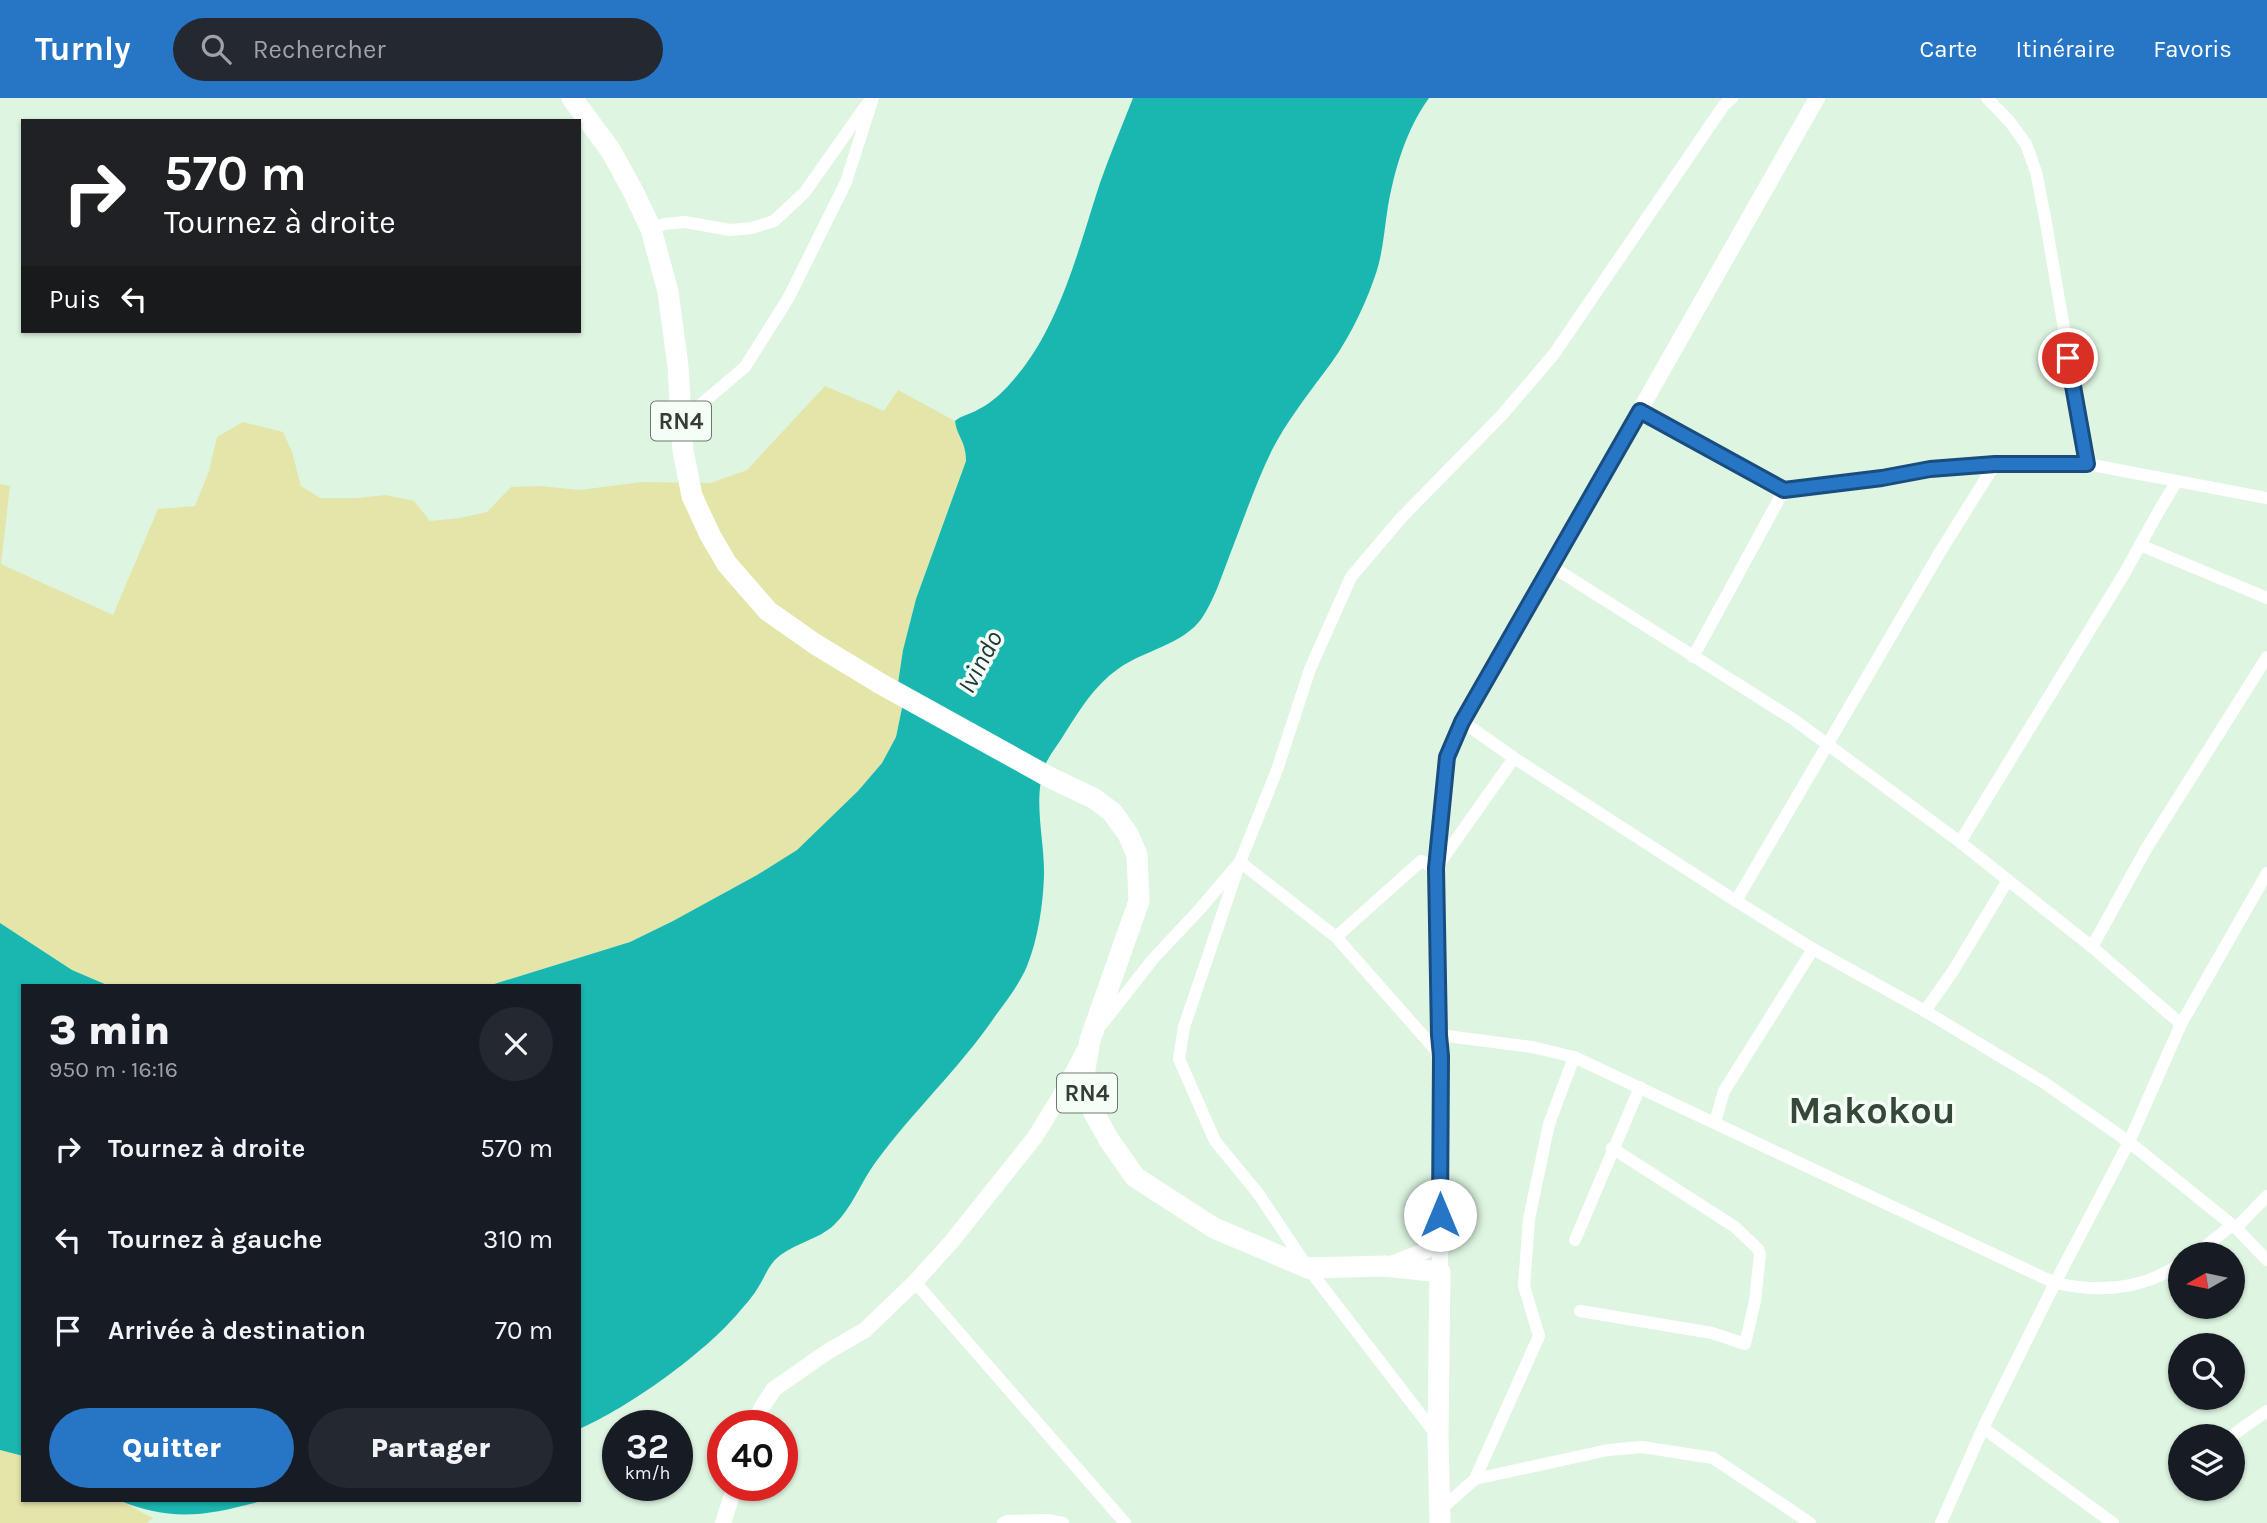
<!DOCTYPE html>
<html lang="fr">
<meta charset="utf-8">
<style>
:root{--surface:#171b24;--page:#242831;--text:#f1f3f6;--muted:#9ea1a6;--accent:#2776c5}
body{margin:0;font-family:Karla,sans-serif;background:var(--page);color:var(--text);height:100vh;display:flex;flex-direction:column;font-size:26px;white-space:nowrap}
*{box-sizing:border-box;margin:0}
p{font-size:23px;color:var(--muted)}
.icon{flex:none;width:38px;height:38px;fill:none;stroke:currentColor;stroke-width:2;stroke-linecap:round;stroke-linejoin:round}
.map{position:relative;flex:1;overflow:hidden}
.drawer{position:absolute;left:21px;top:886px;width:560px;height:518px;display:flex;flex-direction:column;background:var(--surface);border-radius:0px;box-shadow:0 2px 5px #0004}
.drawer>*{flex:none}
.banner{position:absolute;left:21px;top:21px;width:560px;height:214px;border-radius:0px;box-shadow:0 2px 5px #0004;background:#202124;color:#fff;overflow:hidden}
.needle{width:46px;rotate:261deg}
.fabs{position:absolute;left:2168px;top:1144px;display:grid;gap:14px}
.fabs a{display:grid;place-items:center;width:77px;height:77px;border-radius:50%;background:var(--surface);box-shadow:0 2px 5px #0004;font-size:35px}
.speed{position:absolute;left:602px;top:1312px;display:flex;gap:14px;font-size:35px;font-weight:700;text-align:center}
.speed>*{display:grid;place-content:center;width:91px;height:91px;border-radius:50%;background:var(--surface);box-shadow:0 2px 5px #0004;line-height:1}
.speed small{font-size:18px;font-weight:400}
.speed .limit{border:10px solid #d22;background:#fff;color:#111}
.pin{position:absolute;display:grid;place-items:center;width:60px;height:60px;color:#fff;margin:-30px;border:4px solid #fff;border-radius:50%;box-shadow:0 2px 7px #0007}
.me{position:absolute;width:77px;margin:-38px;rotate:0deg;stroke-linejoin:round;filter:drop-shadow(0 0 5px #0008)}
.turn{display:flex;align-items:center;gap:24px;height:147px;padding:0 28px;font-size:32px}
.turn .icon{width:91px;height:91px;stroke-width:2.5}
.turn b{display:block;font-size:49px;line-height:60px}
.then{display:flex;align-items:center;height:66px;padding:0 28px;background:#0003;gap:14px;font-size:26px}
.round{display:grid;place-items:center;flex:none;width:74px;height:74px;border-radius:37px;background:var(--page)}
.headline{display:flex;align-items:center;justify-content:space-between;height:119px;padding:0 28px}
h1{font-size:42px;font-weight:800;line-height:52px}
.button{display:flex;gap:14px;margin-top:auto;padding:14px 28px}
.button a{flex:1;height:80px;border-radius:42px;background:var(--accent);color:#fff;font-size:28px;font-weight:800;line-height:80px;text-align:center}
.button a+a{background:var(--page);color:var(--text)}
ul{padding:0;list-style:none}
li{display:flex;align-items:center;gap:21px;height:91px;padding:0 28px}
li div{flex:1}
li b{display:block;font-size:26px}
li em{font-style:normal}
header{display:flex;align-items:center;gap:42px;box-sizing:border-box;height:98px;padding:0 35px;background:var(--accent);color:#fff}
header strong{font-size:33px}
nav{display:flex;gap:38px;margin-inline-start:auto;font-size:24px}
.search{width:490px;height:63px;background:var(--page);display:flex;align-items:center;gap:18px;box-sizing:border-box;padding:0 24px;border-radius:38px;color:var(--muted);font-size:26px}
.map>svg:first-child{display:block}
.green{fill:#e4e5a9}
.water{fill:#1ab7b1}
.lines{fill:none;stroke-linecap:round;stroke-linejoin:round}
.street{stroke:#fff;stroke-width:12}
.secondary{stroke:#fff;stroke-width:16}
.highway{stroke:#fff;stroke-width:21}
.route-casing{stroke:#194d80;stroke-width:18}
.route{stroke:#2776c5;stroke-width:12}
.labels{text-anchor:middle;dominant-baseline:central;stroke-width:7;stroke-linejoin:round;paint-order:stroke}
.shield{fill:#f5fef6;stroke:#6f7870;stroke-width:2}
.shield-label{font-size:23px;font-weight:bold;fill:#353e36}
.water-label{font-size:26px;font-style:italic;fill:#213937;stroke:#f5fef6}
.town-label{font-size:38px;font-weight:bold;fill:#364939;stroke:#f5fef6}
</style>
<header>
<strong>Turnly</strong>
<div class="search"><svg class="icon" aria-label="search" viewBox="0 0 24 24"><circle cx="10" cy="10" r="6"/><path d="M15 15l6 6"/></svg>Rechercher</div>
<nav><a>Carte</a><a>Itinéraire</a><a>Favoris</a></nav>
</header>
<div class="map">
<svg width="2267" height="1425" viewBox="0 0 2267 1425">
<rect width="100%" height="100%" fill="#def5e1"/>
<!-- green -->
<g class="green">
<path d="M825 288 884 313 898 292 955 323C957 339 966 343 966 363L916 501 903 552 898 585 902 610 896 639 882 665 858 693 797 752 757 777 673 823 630 844 491 887H107L72 872 0 825V386L10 388 1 466 113 517 158 411 195 408 209 373 217 339 243 324 283 334 292 354 301 388 320 400H357L386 397 414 403 430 423 460 420 487 414 511 389 540 388 580 392 642 384 711 385 747 372Z"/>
<path d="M0 1352 23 1358V1402H118L153 1420 147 1425H0Z"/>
</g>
<!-- water -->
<g class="water">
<path d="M1133 0H1429C1406 32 1395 70 1388 108 1384 133 1383 157 1374 181 1362 215 1345 248 1323 276 1305 300 1286 325 1272 352 1255 387 1243 423 1229 459 1221 480 1214 502 1202 520 1183 547 1144 552 1118 571 1095 587 1080 611 1065 635 1060 644 1052 653 1047 663 1031 698 1045 741 1044 778 1043 807 1038 841 1027 868 1020 885 1007 902 996 917 960 970 913 1013 875 1065 861 1084 852 1110 834 1127 818 1142 794 1145 777 1160 769 1167 765 1178 759 1188 754 1197 746 1206 739 1214 705 1255 628 1310 579 1331V887H491L630 844 673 823 757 777 797 752 858 693 882 665 896 639 902 610 898 585 903 552 916 501 966 363C966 343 957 339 955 323 962 317 971 316 979 311 993 304 1005 292 1015 280 1060 228 1079 149 1100 85 1110 56 1122 28 1133 0Z"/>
<path d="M0 825 72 872 107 887H23V1358L0 1352Z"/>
<path d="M118 1402H265C209 1417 173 1425 118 1402Z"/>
</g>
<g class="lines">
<!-- street -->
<g class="street">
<path d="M1987 0 2010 24 2026 46 2036 74 2045 119 2087 366"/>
<path d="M651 131 664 126 685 124 730 132 752 130 774 123 805 94 867 6"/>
<path d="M1640 313 1784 392 1882 380 1930 371 1995 366H2087L2267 400"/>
<path d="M681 323 745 269 789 199 846 84 873 0"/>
<path d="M2140 447 2267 500"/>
<path d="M1551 468 1793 621 1960 744 2092 849 2181 926"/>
<path d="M1693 559 1784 392"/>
<path d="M1463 624 1514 660 1736 803 1813 851 1925 913 2046 986 2129 1044 2181 926 2267 775"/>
<path d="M1960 744 2124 476 2160 411 2177 383"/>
<path d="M1736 803 1940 454 1995 366"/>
<path d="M1336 839 1421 763 1436 770 1514 660"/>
<path d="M2092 849 2146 751 2267 559"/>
<path d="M1925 913 1953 873 2008 782"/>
<path d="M1102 926 1153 861 1199 812 1240 764 1336 839 1441 958"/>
<path d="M1439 937 1532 949 1574 959 2055 1185 2129 1044 2236 1130 2267 1162"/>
<path d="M1715 1024 1724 993 1813 851"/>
<path d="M2236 1130 2267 1098"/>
<path d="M1575 1142 1640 989"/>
<path d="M2195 1157 2232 1127"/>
<path d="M915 1184 1125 1425"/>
<path d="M1580 1213 1712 1235 1745 1246 1755 1203 1760 1156 1758 1151 1735 1129 1612 1050"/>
<path d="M1983 1330 2113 1425"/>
<path d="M2234 1336 2267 1313"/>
<path d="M1438 1339 1308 1170 1257 1094 1215 1043 1179 961 1184 929 1240 764 1277 672 1310 571 1351 479 1401 420 1502 317 1554 256 1724 7 1732 0"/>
<path d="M1475 1381 1539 1238 1524 1188 1529 1121 1549 1026 1574 959"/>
<path d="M1440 1412 1475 1381 1608 1352 1642 1349 1713 1360 1810 1425"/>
<path d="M1003 1425 1007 1423 1047 1422 1063 1425"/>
<path d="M1941 1425 1983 1330 2055 1185C2099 1195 2142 1192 2180 1166"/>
</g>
<!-- secondary -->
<g class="secondary">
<path d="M1388 1167 1427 1152 1440 1144"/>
<path d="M1440 1174 1441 958 1439 937 1436 770 1447 659 1463 624 1817 0"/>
<path d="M753 1328 762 1309 774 1291 827 1254 865 1232 915 1184 952 1143 1035 1039 1062 995 1084 953"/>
<path d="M723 1425 735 1388"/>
</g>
<!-- highway -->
<path class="highway" d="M572 0 611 53 633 93 651 131 668 194 678 268 683 353 692 398 710 437 727 466 768 513 815 546 881 586 1049 679 1095 701 1112 714 1128 736 1137 757 1139 803 1090 942 1083 983 1094 1015 1109 1042 1135 1079 1214 1130 1308 1170 1385 1168 1440 1174 1438 1339 1440 1425"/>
</g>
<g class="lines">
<defs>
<path id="route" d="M1440 1117 1441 958 1439 937 1436 770 1447 659 1462 624 1640 313 1784 392 1882 380 1930 371 1995 366H2087L2068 260"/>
</defs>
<!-- route casing -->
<use href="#route" class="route-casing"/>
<!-- route -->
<use href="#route" class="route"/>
</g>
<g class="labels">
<!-- shield labels -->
<g class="shield">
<rect x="651" y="303.5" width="60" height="39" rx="5"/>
<rect x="1057" y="975.5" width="60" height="39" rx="5"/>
</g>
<g class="shield-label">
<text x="681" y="323">RN4</text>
<text x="1087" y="995">RN4</text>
</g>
<!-- water labels -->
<g class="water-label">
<text transform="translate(980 564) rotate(-62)">Ivindo</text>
</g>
<!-- town labels -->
<g class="town-label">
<text x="1872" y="1012">Makokou</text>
</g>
</g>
</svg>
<div class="fabs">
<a><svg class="needle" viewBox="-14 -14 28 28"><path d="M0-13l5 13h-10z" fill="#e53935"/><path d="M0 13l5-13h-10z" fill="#9ea1a6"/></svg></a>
<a><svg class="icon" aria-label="search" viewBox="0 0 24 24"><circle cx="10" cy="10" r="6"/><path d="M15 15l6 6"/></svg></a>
<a><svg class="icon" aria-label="layers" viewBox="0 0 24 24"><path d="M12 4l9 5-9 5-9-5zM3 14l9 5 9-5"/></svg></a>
</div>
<div class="speed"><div>32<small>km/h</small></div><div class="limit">40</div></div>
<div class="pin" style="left:2068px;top:260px;background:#d93025"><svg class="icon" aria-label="arrive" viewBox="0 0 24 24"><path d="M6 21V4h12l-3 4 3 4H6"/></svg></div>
<svg class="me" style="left:1440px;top:1117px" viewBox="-20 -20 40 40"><circle r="19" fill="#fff"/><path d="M0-13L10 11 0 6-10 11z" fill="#2776c5"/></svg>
<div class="banner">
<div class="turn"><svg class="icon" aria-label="right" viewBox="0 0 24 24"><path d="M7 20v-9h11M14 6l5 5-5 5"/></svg><div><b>570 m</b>Tournez à droite</div></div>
<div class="then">Puis<svg class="icon" aria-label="left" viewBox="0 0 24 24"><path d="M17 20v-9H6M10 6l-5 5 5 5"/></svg></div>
</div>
<section class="drawer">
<div class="headline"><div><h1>3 min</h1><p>950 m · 16:16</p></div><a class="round"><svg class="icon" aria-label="close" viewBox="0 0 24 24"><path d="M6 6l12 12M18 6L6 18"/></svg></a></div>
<ul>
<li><svg class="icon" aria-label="right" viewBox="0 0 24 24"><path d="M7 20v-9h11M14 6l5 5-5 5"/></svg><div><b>Tournez à droite</b></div><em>570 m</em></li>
<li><svg class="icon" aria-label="left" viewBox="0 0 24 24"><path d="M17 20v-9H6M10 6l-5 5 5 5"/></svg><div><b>Tournez à gauche</b></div><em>310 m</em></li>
<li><svg class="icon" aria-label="arrive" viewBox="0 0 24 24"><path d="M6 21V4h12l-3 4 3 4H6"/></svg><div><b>Arrivée à destination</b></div><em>70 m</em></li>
</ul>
<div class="button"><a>Quitter</a><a>Partager</a></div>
</section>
</div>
